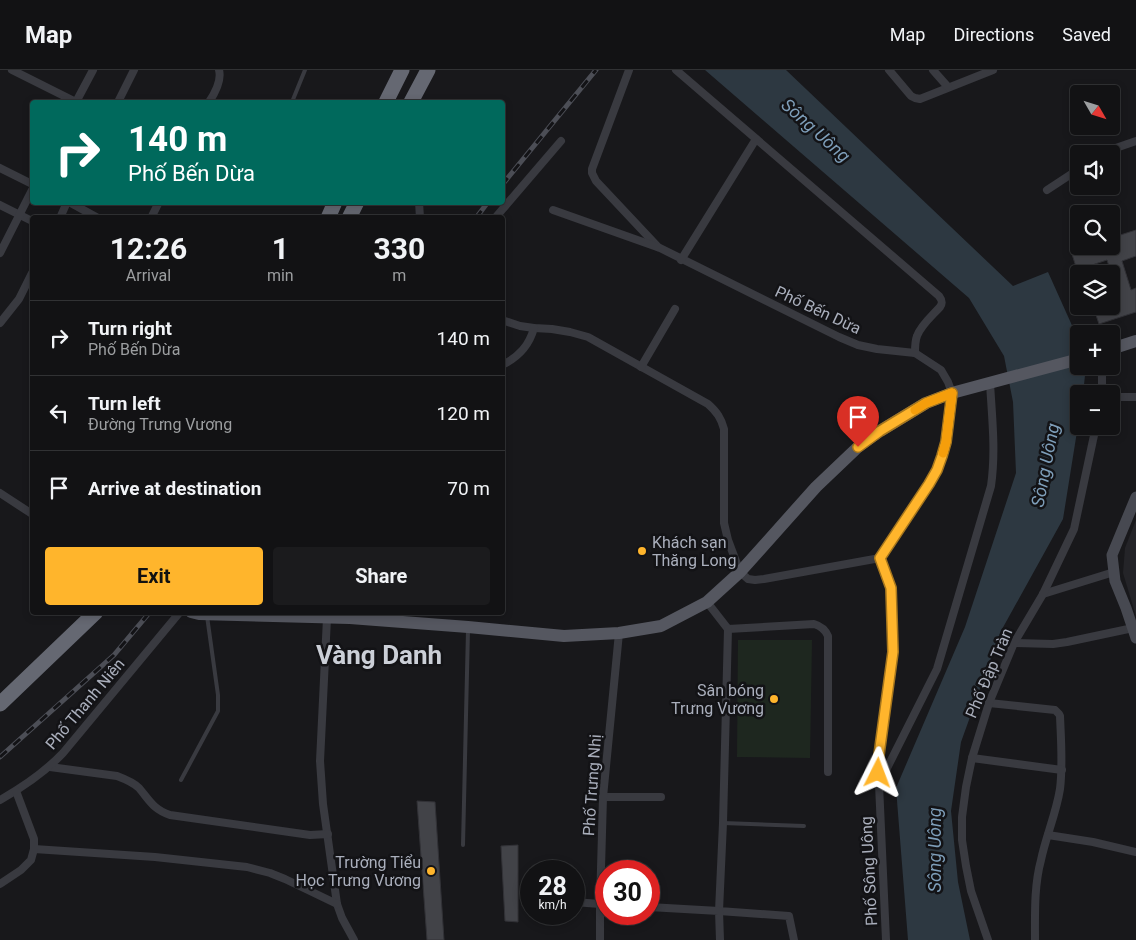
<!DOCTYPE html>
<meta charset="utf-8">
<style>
:root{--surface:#121214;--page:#1b1b1d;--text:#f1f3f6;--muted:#9c9ea0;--line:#313234;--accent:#ffb52c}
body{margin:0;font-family:Roboto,sans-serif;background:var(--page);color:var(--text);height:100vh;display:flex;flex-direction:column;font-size:19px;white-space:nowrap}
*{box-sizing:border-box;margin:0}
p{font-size:16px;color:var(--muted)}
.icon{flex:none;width:28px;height:28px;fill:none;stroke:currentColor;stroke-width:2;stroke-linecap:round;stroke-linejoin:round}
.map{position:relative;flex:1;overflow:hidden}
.drawer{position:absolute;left:30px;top:145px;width:475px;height:400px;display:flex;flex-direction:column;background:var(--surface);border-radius:5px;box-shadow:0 2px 8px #0003,0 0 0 1px var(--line)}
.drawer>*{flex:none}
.hud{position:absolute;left:30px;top:30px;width:475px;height:105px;border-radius:5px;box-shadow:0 2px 8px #0003,0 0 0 1px var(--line);background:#00695c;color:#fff;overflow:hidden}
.needle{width:32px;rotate:129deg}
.fabs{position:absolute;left:1070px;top:15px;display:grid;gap:10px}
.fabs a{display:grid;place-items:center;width:50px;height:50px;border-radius:5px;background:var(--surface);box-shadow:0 2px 8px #0003,0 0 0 1px var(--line);font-size:25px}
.speed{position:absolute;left:520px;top:790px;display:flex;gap:10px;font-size:25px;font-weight:700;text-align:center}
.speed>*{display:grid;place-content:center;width:65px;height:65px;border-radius:50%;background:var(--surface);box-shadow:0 2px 8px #0003,0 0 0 1px var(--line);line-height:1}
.speed small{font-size:12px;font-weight:400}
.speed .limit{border:8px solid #d22;background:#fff;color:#111}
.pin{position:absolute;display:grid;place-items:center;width:42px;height:42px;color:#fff;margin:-51px -21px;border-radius:50% 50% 50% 0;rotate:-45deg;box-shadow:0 0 5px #0007}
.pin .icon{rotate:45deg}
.me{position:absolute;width:55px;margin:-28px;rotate:3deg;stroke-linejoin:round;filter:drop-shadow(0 0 4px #0008)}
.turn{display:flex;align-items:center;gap:18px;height:105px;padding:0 15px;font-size:22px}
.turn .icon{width:65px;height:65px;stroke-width:2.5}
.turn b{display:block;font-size:35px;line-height:42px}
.eta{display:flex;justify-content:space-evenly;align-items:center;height:85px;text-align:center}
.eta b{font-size:30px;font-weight:700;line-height:35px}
.action{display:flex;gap:10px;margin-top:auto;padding:10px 15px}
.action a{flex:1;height:58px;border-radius:5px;background:var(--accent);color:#111;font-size:20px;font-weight:700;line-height:58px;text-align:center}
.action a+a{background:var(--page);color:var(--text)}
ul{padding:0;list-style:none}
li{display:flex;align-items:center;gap:15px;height:75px;padding:0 15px;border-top:1px solid var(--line)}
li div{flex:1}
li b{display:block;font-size:19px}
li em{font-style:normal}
header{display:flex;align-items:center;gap:30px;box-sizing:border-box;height:70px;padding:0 25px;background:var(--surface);border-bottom:1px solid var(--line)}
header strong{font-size:24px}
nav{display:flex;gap:28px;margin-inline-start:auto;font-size:18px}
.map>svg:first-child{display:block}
.built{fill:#242428}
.green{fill:#1e271f}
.water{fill:#2d3841}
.building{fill:#424348;stroke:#323237}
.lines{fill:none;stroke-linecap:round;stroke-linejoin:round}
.lane{stroke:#393a40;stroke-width:4}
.street{stroke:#393a40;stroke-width:8}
.secondary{stroke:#474951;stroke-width:11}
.primary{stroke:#555760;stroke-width:12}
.highway{stroke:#656872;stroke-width:15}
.rail-casing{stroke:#4c4e56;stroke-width:5}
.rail{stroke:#131316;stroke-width:3;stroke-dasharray:9;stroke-linecap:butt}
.route-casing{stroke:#a6761d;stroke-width:12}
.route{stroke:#ffb52c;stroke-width:9}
.slow{stroke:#f59e0b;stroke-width:9}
.poi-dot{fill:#ffb52c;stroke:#131316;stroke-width:2}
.labels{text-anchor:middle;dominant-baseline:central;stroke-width:5;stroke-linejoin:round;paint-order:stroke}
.street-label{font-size:16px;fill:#aaafbc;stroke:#131316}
.poi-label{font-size:16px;fill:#aaafbc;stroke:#131316;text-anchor:end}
.water-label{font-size:18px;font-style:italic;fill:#7e9eb9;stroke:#131316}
.town-label{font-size:26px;font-weight:bold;fill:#cbcfd7;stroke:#131316}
</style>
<header>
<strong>Map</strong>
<nav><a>Map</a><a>Directions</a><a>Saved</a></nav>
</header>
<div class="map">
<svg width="1136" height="870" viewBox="0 0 1136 870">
<rect width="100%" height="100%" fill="#18181b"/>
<!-- built -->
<path class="built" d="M1136 450V546L1123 503 1125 478Z"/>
<!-- green -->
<path class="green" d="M738 570H812L810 688 737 687Z"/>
<!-- water -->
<path class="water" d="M705 0H786L1013 216 1048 202 1079 271V296H1086L1083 324H1079V349L1063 449 1001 561 961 672 951 741 958 812 970 870H908L896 718 965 557 1016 403 1013 332 1004 286 969 228Z"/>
<!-- building -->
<g class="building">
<path d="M1136 160V186L1122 191 1131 220 1136 218V242L1099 254 1093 236H1111V230L1119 228 1107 190 1077 200 1071 181 1085 176H1111V168Z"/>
<path d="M417 731 435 732 444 870H427Z"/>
<path d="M518 775V852L505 851 501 776Z"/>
</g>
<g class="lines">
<!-- lane -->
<g class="lane">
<path d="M292 32 305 0"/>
<path d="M181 710 218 641V625L207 546"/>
<path d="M723 753 804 756"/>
<path d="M463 775 468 560"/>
</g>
<!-- street -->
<g class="street">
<path d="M12 0 76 32 93 0"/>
<path d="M629 0 592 99V103L596 111 658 177"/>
<path d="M676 0 939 226C942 230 943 233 940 237 932 246 921 255 917 266 915 271 915 277 915 283"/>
<path d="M889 0 911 26 915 28 920 29 993 0"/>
<path d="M933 0 948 17"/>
<path d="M118 32 134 0"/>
<path d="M209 32C215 23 222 11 219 0"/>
<path d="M1101 84 1107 81 1136 71"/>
<path d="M0 98 32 114"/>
<path d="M1047 120 1079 99"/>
<path d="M69 132 98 148"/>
<path d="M419 132 420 148"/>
<path d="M0 135 32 151"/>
<path d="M553 140 660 178 839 267 858 275 877 279 915 283 941 300 948 312 952 323 946 372 942 386 937 399 929 414 880 488"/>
<path d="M60 148 67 132"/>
<path d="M151 148 159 132"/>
<path d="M495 148 561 71"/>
<path d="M0 183 32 120"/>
<path d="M681 190 756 69"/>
<path d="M502 250 520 256 534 258 552 259 570 262 588 267 708 334C717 342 721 348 724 359V453L728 470 740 502 748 509 755 510 764 509 880 488 891 518 893 582 878 692 886 870"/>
<path d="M0 253 19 229 32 203"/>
<path d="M502 295C519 287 529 276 534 258"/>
<path d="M1102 296V324"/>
<path d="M641 297 675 239"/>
<path d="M1111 327H1136"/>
<path d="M0 423 32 444"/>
<path d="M1043 524 1114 502"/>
<path d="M707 532 728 559 814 554C821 556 825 559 828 566V702"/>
<path d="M327 548 320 691 323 734 337 834 342 848 354 870"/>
<path d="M728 559 723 753 719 841 789 846 794 870"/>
<path d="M1014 573 1053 574 1067 572 1133 558"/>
<path d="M989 633 1055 640 1059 644 1060 646C1061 671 1063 695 1060 719 1056 744 1046 766 1041 790 1034 816 1035 843 1035 870"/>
<path d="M972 688 1062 700"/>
<path d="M50 697 117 706C125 709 133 712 139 718 150 731 153 739 170 745L310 765 328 764"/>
<path d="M880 712 937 599 991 416C996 381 992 348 990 313"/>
<path d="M603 727H661"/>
<path d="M0 730C23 717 44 703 63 683L180 542"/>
<path d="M1048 765 1093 772 1136 782"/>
<path d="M34 779 155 787 247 797 270 803 285 809 337 834"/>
<path d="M0 814 21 800 31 790 34 779V769L16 721"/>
<path d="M525 829 531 830"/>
<path d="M574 832 600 834"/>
<path d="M649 837 719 841 720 870"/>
<path d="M600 870V834L603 727 619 563"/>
<path d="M988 870 971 821 966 796 962 770V747L966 717 972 688 989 633 1014 573 1043 524 1074 459 1096 356"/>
</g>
<!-- secondary -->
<path class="secondary" d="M1136 427 1112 485 1115 511 1126 538 1136 568"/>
<!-- primary -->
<g class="primary">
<path d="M1111 279 1136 271"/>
<path d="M191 542 199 544 350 548 468 557 564 566 619 563 661 556 707 532 740 502 816 417 858 377 880 361 926 333 952 323 1079 289"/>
</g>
<!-- highway -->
<g class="highway">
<path d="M386 32 402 0"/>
<path d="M411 32 428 0"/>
<path d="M328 148 335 132"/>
<path d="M349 148 357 132"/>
<path d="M0 634 96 542"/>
</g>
<defs>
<g id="rail">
<path d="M502 115 596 0"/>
<path d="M476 148 488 132"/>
<path d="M0 687 114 585 150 542"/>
</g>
</defs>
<!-- rail casing -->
<use href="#rail" class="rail-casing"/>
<!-- rail -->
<use href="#rail" class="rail"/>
</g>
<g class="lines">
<defs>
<path id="route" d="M858 377 880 361 926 333 952 323 946 372 942 386 937 400 929 414 880 488 891 518 893 582 878 692V703"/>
</defs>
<!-- route casing -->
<use href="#route" class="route-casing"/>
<!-- route -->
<use href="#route" class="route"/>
<!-- slow -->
<path class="slow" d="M915 340 926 333 952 323 946 372 943 383"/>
</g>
<!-- markers -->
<g class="poi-dot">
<circle cx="642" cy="481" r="5"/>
<circle cx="774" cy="629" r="5"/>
<circle cx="431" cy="801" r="5"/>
</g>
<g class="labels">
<!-- street labels -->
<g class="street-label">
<text transform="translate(818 240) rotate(25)">Phố Bến Dừa</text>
<text transform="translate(989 603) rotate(-67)">Phố Đập Tràn</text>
<text transform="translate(85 634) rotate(-50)">Phố Thanh Niên</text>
<text transform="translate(592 715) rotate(-86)">Phố Trưng Nhị</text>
<text transform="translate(869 801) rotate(-93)">Phố Sông Uông</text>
</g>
<!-- poi labels -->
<g class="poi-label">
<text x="652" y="472" text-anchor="start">Khách sạn<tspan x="652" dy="18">Thăng Long</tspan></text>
<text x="764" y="620">Sân bóng<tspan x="764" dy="18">Trưng Vương</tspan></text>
<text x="421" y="792">Trường Tiểu<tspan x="421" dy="18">Học Trưng Vương</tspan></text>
</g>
<!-- water labels -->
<g class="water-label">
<text transform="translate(816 60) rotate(42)">Sông Uông</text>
<text transform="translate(1045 395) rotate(-79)">Sông Uông</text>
<text transform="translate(934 780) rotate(-90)">Sông Uông</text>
</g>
<!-- town labels -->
<g class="town-label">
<text x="379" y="585">Vàng Danh</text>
</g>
</g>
</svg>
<div class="fabs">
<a><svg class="needle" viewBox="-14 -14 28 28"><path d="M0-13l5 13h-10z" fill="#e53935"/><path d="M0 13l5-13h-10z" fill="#9c9ea0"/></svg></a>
<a><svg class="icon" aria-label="sound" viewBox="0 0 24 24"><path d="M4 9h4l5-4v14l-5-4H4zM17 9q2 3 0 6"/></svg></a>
<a><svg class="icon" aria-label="search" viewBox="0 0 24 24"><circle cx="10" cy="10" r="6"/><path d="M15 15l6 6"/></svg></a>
<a><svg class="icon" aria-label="layers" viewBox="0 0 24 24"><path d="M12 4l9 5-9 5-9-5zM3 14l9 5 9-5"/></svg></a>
<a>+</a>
<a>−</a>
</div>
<div class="speed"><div>28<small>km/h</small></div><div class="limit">30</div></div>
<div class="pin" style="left:858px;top:377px;background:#d93025"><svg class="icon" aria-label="arrive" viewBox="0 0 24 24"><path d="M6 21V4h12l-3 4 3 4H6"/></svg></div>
<svg class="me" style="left:878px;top:703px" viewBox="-20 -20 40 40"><path d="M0-17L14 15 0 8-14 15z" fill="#ffb52c" stroke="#fff" stroke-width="4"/></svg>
<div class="hud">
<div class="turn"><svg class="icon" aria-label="right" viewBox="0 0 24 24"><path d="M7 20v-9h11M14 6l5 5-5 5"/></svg><div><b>140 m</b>Phố Bến Dừa</div></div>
</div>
<section class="drawer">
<div class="eta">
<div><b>12:26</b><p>Arrival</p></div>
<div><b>1</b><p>min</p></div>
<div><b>330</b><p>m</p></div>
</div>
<ul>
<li><svg class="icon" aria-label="right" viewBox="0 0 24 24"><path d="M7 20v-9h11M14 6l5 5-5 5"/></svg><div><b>Turn right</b><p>Phố Bến Dừa</p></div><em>140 m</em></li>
<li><svg class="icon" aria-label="left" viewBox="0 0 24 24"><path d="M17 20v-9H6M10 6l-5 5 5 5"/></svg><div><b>Turn left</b><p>Đường Trưng Vương</p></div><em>120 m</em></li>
<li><svg class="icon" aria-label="arrive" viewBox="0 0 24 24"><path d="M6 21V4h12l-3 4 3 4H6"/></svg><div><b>Arrive at destination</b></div><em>70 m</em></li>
</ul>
<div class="action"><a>Exit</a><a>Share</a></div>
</section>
</div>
